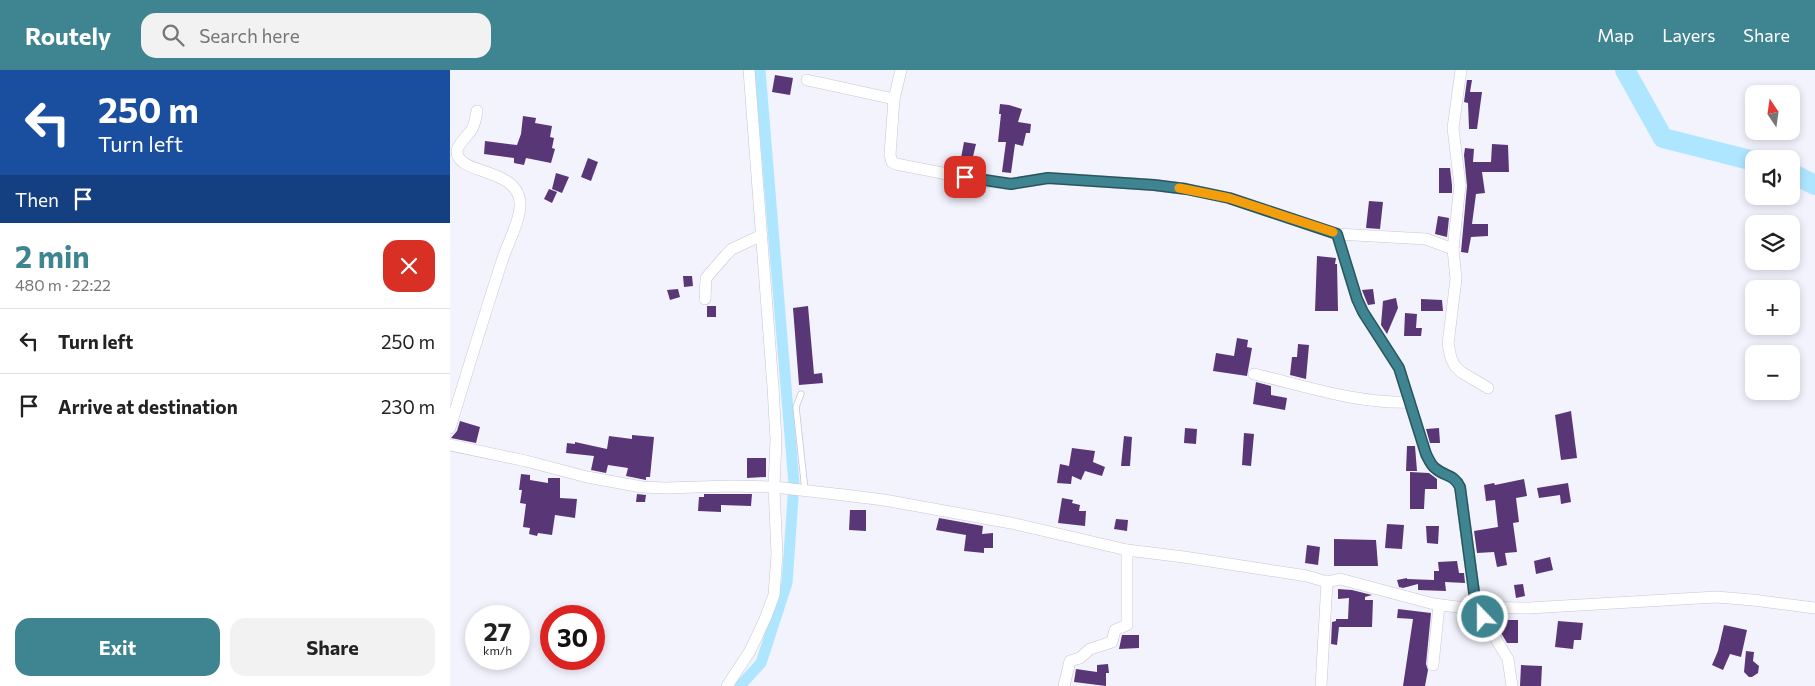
<!DOCTYPE html>
<meta charset="utf-8">
<style>
:root{--surface:#fff;--page:#f2f2f2;--text:#222;--muted:#767676;--line:#e0e0e0;--accent:#3f8591}
body{margin:0;font-family:Commissioner,sans-serif;background:var(--page);color:var(--text);height:100vh;display:flex;flex-direction:column;font-size:19px;white-space:nowrap}
*{box-sizing:border-box;margin:0}
p{font-size:16px;color:var(--muted)}
.icon{flex:none;width:28px;height:28px;fill:none;stroke:currentColor;stroke-width:2;stroke-linecap:round;stroke-linejoin:round}
.map{position:relative;flex:1;overflow:hidden}
.panel{display:flex;flex-direction:column;background:var(--surface);width:450px}
.panel>*{flex:none}
.top-card{background:#1a4fa0;color:#fff;overflow:hidden}
.needle{width:32px;rotate:347deg}
.controls{position:absolute;left:1295px;top:15px;display:grid;gap:10px}
.controls a{display:grid;place-items:center;width:55px;height:55px;border-radius:10px;background:var(--surface);box-shadow:0 2px 8px #0003;font-size:25px}
.speed{position:absolute;left:15px;top:535px;display:flex;gap:10px;font-size:25px;font-weight:700;text-align:center}
.speed>*{display:grid;place-content:center;width:65px;height:65px;border-radius:50%;background:var(--surface);box-shadow:0 2px 8px #0003;line-height:1}
.speed small{font-size:12px;font-weight:400}
.speed .limit{border:8px solid #d22;background:#fff;color:#111}
.pin{position:absolute;display:grid;place-items:center;width:42px;height:42px;color:#fff;margin:-21px;border-radius:10px;box-shadow:0 2px 8px #0006}
.me{position:absolute;width:55px;margin:-28px;rotate:338deg;stroke-linejoin:round;filter:drop-shadow(0 0 4px #0008)}
.turn{display:flex;align-items:center;gap:18px;height:105px;padding:0 15px;font-size:22px}
.turn .icon{width:65px;height:65px;stroke-width:2.5}
.turn b{display:block;font-size:35px;line-height:42px}
.then{display:flex;align-items:center;height:48px;padding:0 15px;background:#0003;gap:10px;font-size:19px}
.round{display:grid;place-items:center;flex:none;width:52px;height:52px;border-radius:15px;background:var(--page)}
.headline{display:flex;align-items:center;justify-content:space-between;height:85px;padding:0 15px}
h1{font-size:30px;font-weight:700;line-height:38px;color:var(--accent)}
.action{display:flex;gap:10px;margin-top:auto;padding:10px 15px}
.action a{flex:1;height:58px;border-radius:15px;background:var(--accent);color:#fff;font-size:20px;font-weight:700;line-height:58px;text-align:center}
.action a+a{background:var(--page);color:var(--text)}
ul{padding:0;list-style:none}
li{display:flex;align-items:center;gap:15px;height:65px;padding:0 15px;border-top:1px solid var(--line)}
li div{flex:1}
li b{display:block;font-size:19px}
li em{font-style:normal}
header{display:flex;align-items:center;gap:30px;box-sizing:border-box;height:70px;padding:0 25px;background:var(--accent);color:#fff}
header strong{font-size:24px}
nav{display:flex;gap:28px;margin-inline-start:auto;font-size:18px}
.search{width:350px;height:45px;background:var(--page);display:flex;align-items:center;gap:12px;box-sizing:border-box;padding:0 18px;border-radius:15px;color:var(--muted);font-size:19px}
main{display:flex;flex:1;min-height:0}
.map>svg:first-child{display:block}
.lines{fill:none;stroke-linecap:round;stroke-linejoin:round}
.canal{stroke:#afe6ff;stroke-width:11}
.river{stroke:#afe6ff;stroke-width:20}
.building{fill:#593676}
.service-casing{stroke:#c6c6d0;stroke-width:7}
.minor-casing{stroke:#c6c6d0;stroke-width:12}
.service{stroke:#fff;stroke-width:5.5}
.minor{stroke:#fff;stroke-width:11}
.route-casing{stroke:#29565e;stroke-width:12}
.route{stroke:#3f8591;stroke-width:9}
.slow{stroke:#f59e0b;stroke-width:9}
</style>
<header>
<strong>Routely</strong>
<div class="search"><svg class="icon" aria-label="search" viewBox="0 0 24 24"><circle cx="10" cy="10" r="6"/><path d="M15 15l6 6"/></svg>Search here</div>
<nav><a>Map</a><a>Layers</a><a>Share</a></nav>
</header>
<main>
<section class="panel">
<div class="top-card">
<div class="turn"><svg class="icon" aria-label="left" viewBox="0 0 24 24"><path d="M17 20v-9H6M10 6l-5 5 5 5"/></svg><div><b>250 m</b>Turn left</div></div>
<div class="then">Then<svg class="icon" aria-label="arrive" viewBox="0 0 24 24"><path d="M6 21V4h12l-3 4 3 4H6"/></svg></div>
</div>
<div class="headline"><div><h1>2 min</h1><p>480 m · 22:22</p></div><a class="round" style="background:#d93025;color:#fff"><svg class="icon" aria-label="close" viewBox="0 0 24 24"><path d="M6 6l12 12M18 6L6 18"/></svg></a></div>
<ul>
<li><svg class="icon" aria-label="left" viewBox="0 0 24 24"><path d="M17 20v-9H6M10 6l-5 5 5 5"/></svg><div><b>Turn left</b></div><em>250 m</em></li>
<li><svg class="icon" aria-label="arrive" viewBox="0 0 24 24"><path d="M6 21V4h12l-3 4 3 4H6"/></svg><div><b>Arrive at destination</b></div><em>230 m</em></li>
</ul>
<div class="action"><a>Exit</a><a>Share</a></div>
</section>
<div class="map">
<svg width="1365" height="616" viewBox="0 0 1365 616">
<rect width="100%" height="100%" fill="#f3f3fe"/>
<g class="lines">
<!-- canal -->
<path class="canal" d="M290 616 311 593 337 513 344 414 310 0"/>
<!-- river -->
<g class="river">
<path d="M1175 0 1213 68 1304 91"/>
<path d="M1341 103 1365 115"/>
</g>
</g>
<!-- building -->
<g class="building">
<path d="M325 5 343 8 340 25 322 22Z"/>
<path d="M1017 10H1022L1020 22H1032L1027 59H1019L1018 33 1014 32Z"/>
<path d="M550 34 559 35 572 39 568 52 581 54 580 63H576L573 76 565 74 561 103 552 102 556 72H548L551 44H549Z"/>
<path d="M73 46 86 48 85 53 102 56 100 67 104 68 102 78 105 79 101 93 76 88 74 95 64 93V88L34 84 35 71 67 75 71 64Z"/>
<path d="M514 72 526 74 520 99H509Z"/>
<path d="M1042 74 1058 75 1059 102H1032L1035 123 1026 124 1022 154H1038V166L1021 167 1018 183 1011 182 1017 116 1014 85 1015 78 1024 79 1023 92H1041Z"/>
<path d="M138 88 148 92 141 111 131 107Z"/>
<path d="M989 98H1000L1002 115V123H989Z"/>
<path d="M106 103 119 107 112 123 102 119Z"/>
<path d="M99 119 107 122 102 133 94 129Z"/>
<path d="M919 131 933 132 930 159 916 158Z"/>
<path d="M988 146 999 148 997 167 985 164Z"/>
<path d="M867 186 886 188 885 194H887L888 241H865Z"/>
<path d="M233 206H242L243 216 234 217Z"/>
<path d="M228 219 230 227 220 230 217 220Z"/>
<path d="M923 219 925 234 918 235 912 220Z"/>
<path d="M946 228 948 238 937 264 931 255 933 231Z"/>
<path d="M971 229 992 230 993 241H971Z"/>
<rect x="257" y="236" width="9" height="11"/>
<path d="M358 236 364 304 372 303 373 313 349 315 343 238Z"/>
<path d="M955 243 967 244 966 258H972L971 266H954Z"/>
<path d="M787 268 798 270 797 277 802 278 797 306 763 301 766 283 784 286Z"/>
<path d="M848 274 859 275 856 309 840 305 842 287H847Z"/>
<path d="M806 312 821 316V325L837 328 835 340 803 334Z"/>
<path d="M1121 341 1127 388 1111 390 1105 345Z"/>
<path d="M10 351 30 357 26 373 1 368 7 361Z"/>
<path d="M735 358 747 359 746 374 734 373Z"/>
<path d="M989 358 990 373H980L976 359Z"/>
<path d="M794 363 804 364 801 396 792 395Z"/>
<path d="M182 365 204 367 200 407H196V410L176 406 178 398 158 395 156 403 141 400 144 386 116 383 117 373 125 374V372L157 379 159 366 182 369Z"/>
<path d="M674 366 682 367 680 396H671Z"/>
<path d="M957 376H965L967 401H956Z"/>
<path d="M622 378 645 381 643 392 655 397 652 406 635 401 631 410 622 406 621 414 607 413 610 394 619 396Z"/>
<path d="M297 388H316V407L297 408Z"/>
<path d="M960 402 979 403 987 409V419H975L974 439H960Z"/>
<path d="M71 404 80 405V410L98 413V408H110V428L127 429 125 448 105 445 102 465 88 463 87 466 79 464 80 458 73 457 76 434 70 433 72 420H69Z"/>
<path d="M1074 409 1077 426 1066 428 1069 452 1063 453 1067 482 1055 483 1057 495 1047 497 1044 482 1027 483 1024 461 1048 457 1045 430 1036 431 1034 415 1044 413 1045 415Z"/>
<path d="M1118 413 1121 432 1111 434 1110 425 1089 428 1087 418Z"/>
<path d="M187 424 196 425 195 432H186Z"/>
<path d="M254 424H302L301 436 271 435V442L248 441 249 427H254Z"/>
<path d="M612 428 623 430 622 433 630 435 629 441H636L635 456 608 453Z"/>
<path d="M400 440H416V461L399 460Z"/>
<path d="M489 448 533 456 532 464 543 463V478H534V483L514 481 516 465 486 460Z"/>
<path d="M666 449 678 450 677 461 664 459Z"/>
<path d="M937 454 954 455 952 479 935 478Z"/>
<path d="M976 456H989L988 474 977 473Z"/>
<path d="M884 469 926 470 928 496H884Z"/>
<path d="M857 475 870 477 868 495 855 493Z"/>
<path d="M1100 487 1103 500 1086 504 1084 491Z"/>
<path d="M1007 491 1009 503H1014L1015 513 995 512 996 521 968 520V514L953 518 949 517 947 510 957 508V509L984 510V501H989L988 492Z"/>
<path d="M1073 514 1075 526 1066 528 1064 515Z"/>
<path d="M888 519 902 520 922 525 915 527V530H923L922 557H889L887 575 881 574 882 552 886 551V549H898L899 528 888 529Z"/>
<path d="M948 539 981 543 976 594 978 600 975 616H953L963 549 947 548Z"/>
<path d="M1050 550H1068V573H1057L1050 561Z"/>
<path d="M1108 551 1133 553 1131 570H1124L1123 579 1105 577Z"/>
<path d="M1274 555 1297 560 1291 587 1280 584 1273 600 1262 595 1268 581Z"/>
<path d="M672 565H689V578L669 579Z"/>
<path d="M1296 581 1304 582 1303 591 1309 596 1308 603 1302 607H1299L1294 602Z"/>
<path d="M658 594 659 603H656V616L624 612 626 599 647 602V595Z"/>
<path d="M1071 595 1092 596 1091 616H1070Z"/>
</g>
<g class="lines">
<defs>
<path id="service" d="M351 324 346 337 355 420"/>
<g id="minor">
<path d="M451 0 444 29 440 85 442 92 446 94 533 111 561 114 599 108 704 115 736 119 779 128 887 164 907 229 913 242 949 298 976 385C979 390 981 395 985 398 995 407 1004 404 1010 417L1026 537"/>
<path d="M1011 0 1003 58 1010 115 1003 179 1006 209 998 274 1001 288 1005 296 1011 302 1038 318"/>
<path d="M357 10 444 29"/>
<path d="M887 164 976 169 1003 179"/>
<path d="M255 229 256 208 276 185 282 179 312 165"/>
<path d="M804 304C855 316 907 334 960 332"/>
<path d="M0 358C17 302 34 246 52 191 57 174 71 150 70 133 68 97 6 105 7 81 8 73 18 66 22 59 25 54 26 47 27 41"/>
<path d="M0 375 76 391 137 407 192 417 215 418 281 416 324 417 394 425 434 430 561 453 677 480 734 487 857 506 877 512 890 509 984 534 1007 537 1079 538 1266 527 1303 530 1365 538"/>
<path d="M1029 537 1038 556 1058 589 1062 616"/>
<path d="M983 595 989 535"/>
<path d="M277 616 300 581 315 549 324 525 327 484 324 417 326 370 323 317 299 0"/>
<path d="M614 616 620 591 630 588 640 579 662 572 665 560 677 555V480"/>
<path d="M871 616 877 512"/>
</g>
</defs>
<!-- service casing -->
<use href="#service" class="service-casing"/>
<!-- minor casing -->
<use href="#minor" class="minor-casing"/>
<!-- service -->
<use href="#service" class="service"/>
<!-- minor -->
<use href="#minor" class="minor"/>
</g>
<g class="lines">
<defs>
<path id="route" d="M515 107 561 114 598 108 704 115 736 119 779 128 887 164 907 229 913 242 949 298 976 384C979 390 981 395 985 398 995 407 1004 404 1010 417L1026 537H1029L1033 547"/>
</defs>
<!-- route casing -->
<use href="#route" class="route-casing"/>
<!-- route -->
<use href="#route" class="route"/>
<!-- slow -->
<path class="slow" d="M729 118 779 128 883 162"/>
</g>
</svg>
<div class="controls">
<a><svg class="needle" viewBox="-14 -14 28 28"><path d="M0-13l5 13h-10z" fill="#e53935"/><path d="M0 13l5-13h-10z" fill="#767676"/></svg></a>
<a><svg class="icon" aria-label="sound" viewBox="0 0 24 24"><path d="M4 9h4l5-4v14l-5-4H4zM17 9q2 3 0 6"/></svg></a>
<a><svg class="icon" aria-label="layers" viewBox="0 0 24 24"><path d="M12 4l9 5-9 5-9-5zM3 14l9 5 9-5"/></svg></a>
<a>+</a>
<a>−</a>
</div>
<div class="speed"><div>27<small>km/h</small></div><div class="limit">30</div></div>
<div class="pin" style="left:515px;top:107px;background:#d93025"><svg class="icon" aria-label="arrive" viewBox="0 0 24 24"><path d="M6 21V4h12l-3 4 3 4H6"/></svg></div>
<svg class="me" style="left:1033px;top:547px" viewBox="-20 -20 40 40"><circle r="17" fill="#3f8591" stroke="#fff" stroke-width="3"/><path d="M0-11L8 9 0 5-8 9z" fill="#fff"/></svg>
</div>
</main>
